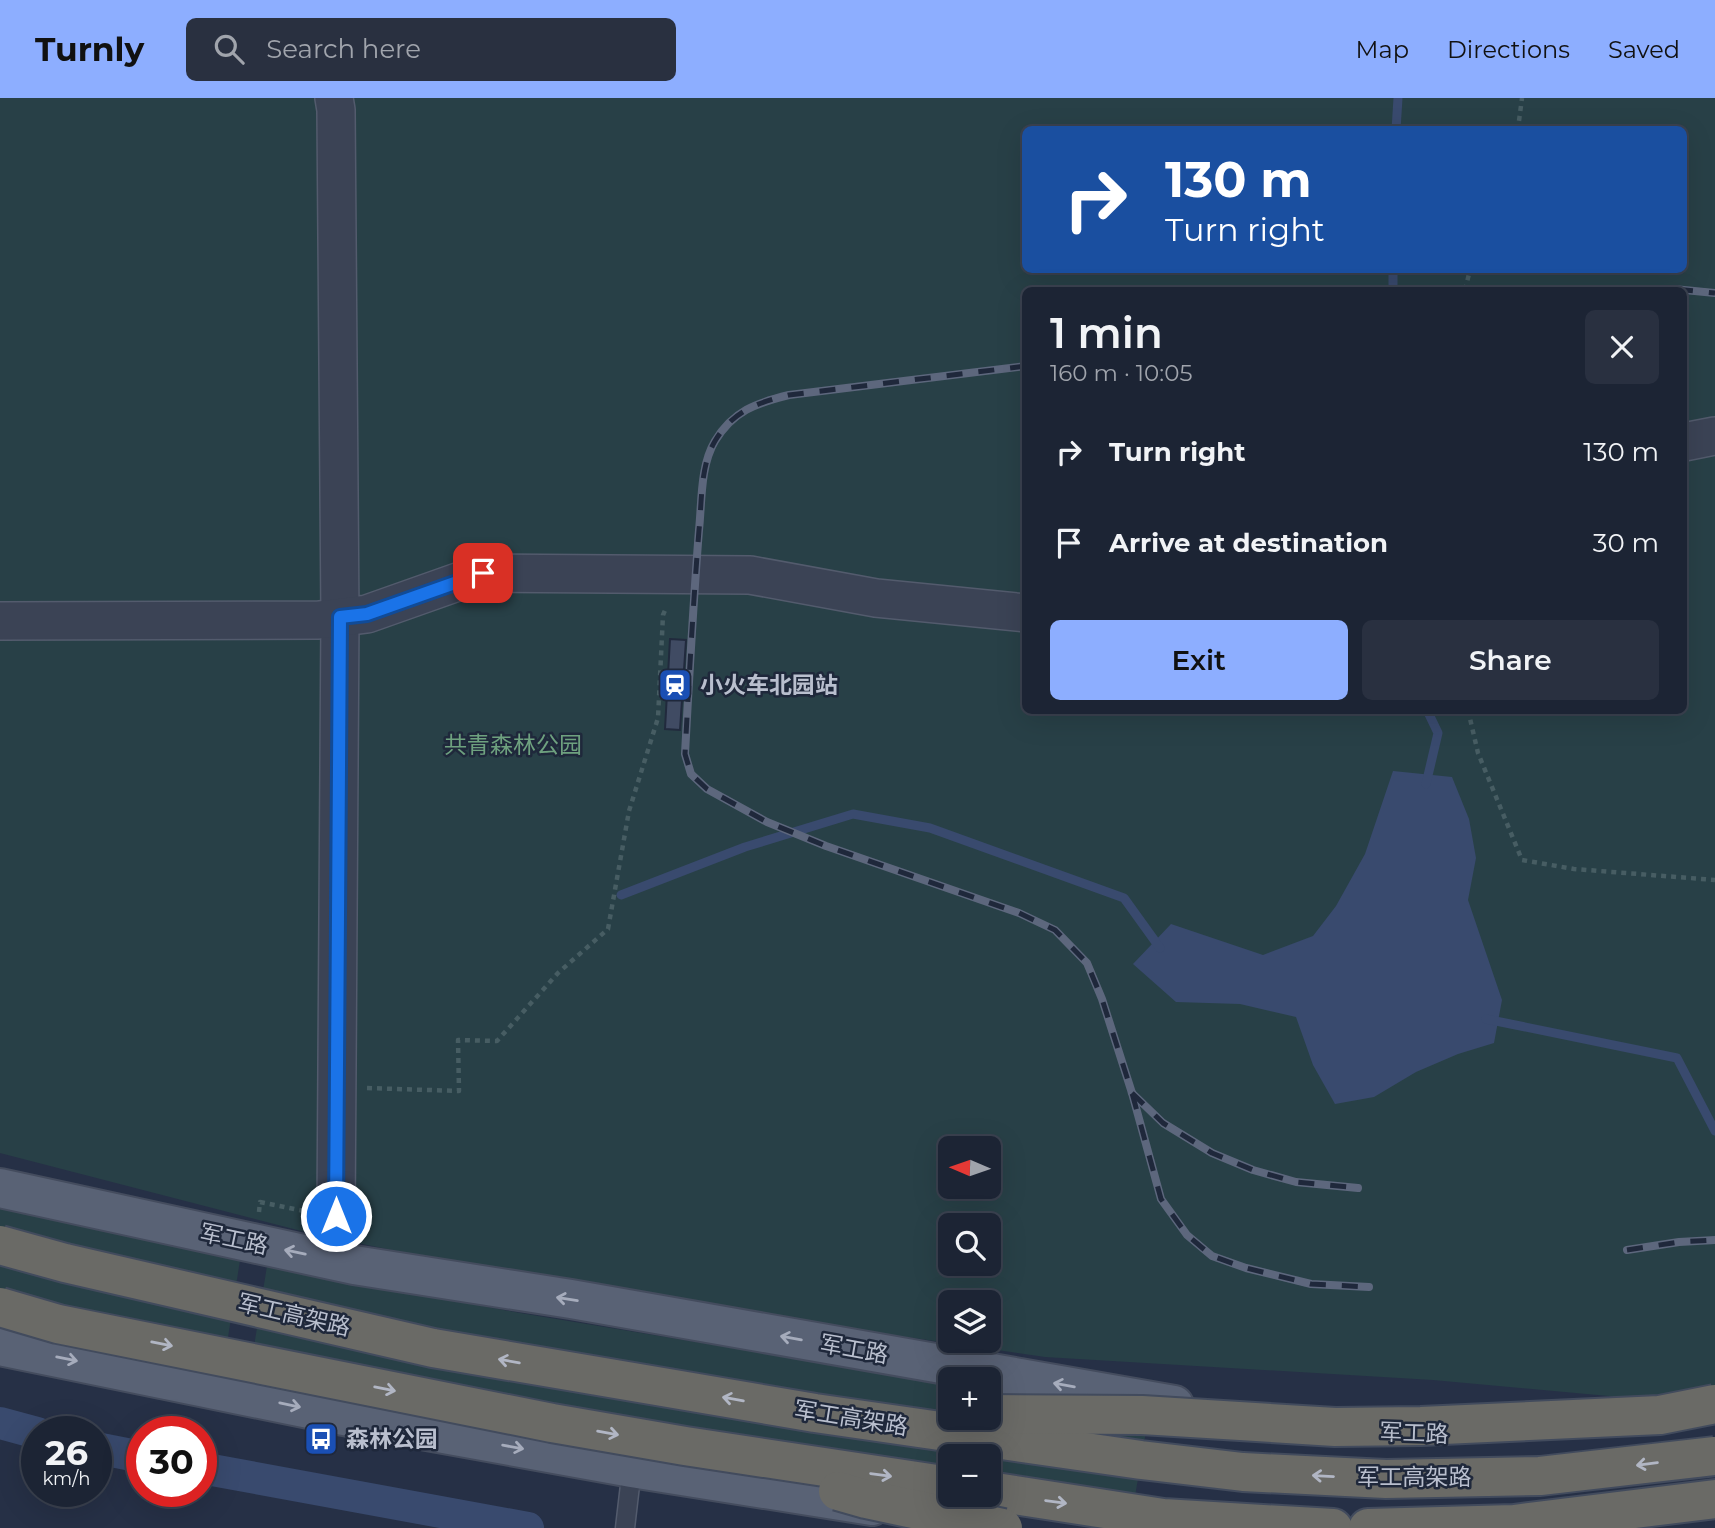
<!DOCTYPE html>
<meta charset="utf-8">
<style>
:root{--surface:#1c2434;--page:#293040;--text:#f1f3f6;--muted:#a0a4ac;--line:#3a414f;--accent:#8daeff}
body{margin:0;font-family:Montserrat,"Noto Sans SC",sans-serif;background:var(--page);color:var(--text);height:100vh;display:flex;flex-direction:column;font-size:26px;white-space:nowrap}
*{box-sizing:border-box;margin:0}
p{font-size:23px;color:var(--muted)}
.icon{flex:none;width:38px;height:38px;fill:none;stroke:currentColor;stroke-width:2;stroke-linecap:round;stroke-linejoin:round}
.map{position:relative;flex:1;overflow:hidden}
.sheet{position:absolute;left:1022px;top:189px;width:665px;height:427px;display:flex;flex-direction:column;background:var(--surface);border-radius:10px;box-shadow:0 7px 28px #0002,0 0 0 2px var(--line)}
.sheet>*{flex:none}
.banner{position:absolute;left:1022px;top:28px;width:665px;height:147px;border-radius:10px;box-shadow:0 7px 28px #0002,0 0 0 2px var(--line);background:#1a4fa0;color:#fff;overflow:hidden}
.needle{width:46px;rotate:272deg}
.tools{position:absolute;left:938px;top:1038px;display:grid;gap:14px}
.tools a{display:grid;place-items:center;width:63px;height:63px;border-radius:10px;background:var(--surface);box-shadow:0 7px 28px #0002,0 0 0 2px var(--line);font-size:35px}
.speed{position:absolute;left:21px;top:1318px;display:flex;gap:14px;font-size:35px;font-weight:700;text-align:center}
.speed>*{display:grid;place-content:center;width:91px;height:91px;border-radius:50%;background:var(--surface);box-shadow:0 7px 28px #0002,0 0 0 2px var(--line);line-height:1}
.speed small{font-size:18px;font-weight:400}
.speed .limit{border:10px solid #d22;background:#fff;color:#111}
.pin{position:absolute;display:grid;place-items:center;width:60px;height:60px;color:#fff;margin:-30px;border-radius:14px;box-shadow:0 4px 10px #0006}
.me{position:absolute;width:77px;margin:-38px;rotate:0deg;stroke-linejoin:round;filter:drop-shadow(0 0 5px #0008)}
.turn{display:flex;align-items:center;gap:24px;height:147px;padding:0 28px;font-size:32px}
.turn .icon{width:91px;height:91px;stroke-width:2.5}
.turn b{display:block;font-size:49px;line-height:60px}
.round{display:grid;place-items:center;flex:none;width:74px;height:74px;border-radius:10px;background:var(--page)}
.summary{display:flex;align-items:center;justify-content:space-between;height:119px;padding:0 28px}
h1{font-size:42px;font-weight:600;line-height:52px}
.cta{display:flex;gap:14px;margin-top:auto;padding:14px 28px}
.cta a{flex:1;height:80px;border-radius:10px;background:var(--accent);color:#111;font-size:28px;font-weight:600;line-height:80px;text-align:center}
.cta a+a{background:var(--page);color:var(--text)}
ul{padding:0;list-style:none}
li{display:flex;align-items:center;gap:21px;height:91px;padding:0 28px}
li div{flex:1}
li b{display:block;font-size:26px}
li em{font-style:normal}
header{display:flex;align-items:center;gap:42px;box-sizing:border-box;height:98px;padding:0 35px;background:var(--accent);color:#111}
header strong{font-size:33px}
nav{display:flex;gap:38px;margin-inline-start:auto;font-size:24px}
.search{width:490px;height:63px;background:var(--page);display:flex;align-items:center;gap:18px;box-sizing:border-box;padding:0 24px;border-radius:10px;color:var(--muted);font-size:26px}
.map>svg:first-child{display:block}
.green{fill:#284047;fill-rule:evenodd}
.water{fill:#394a6e}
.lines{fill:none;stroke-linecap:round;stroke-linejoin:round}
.stream{stroke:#394a6e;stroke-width:9}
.canal{stroke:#394a6e;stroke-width:32}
.building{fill:#404b63;stroke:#212a3d;stroke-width:2}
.service-casing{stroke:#535b6d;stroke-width:21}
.minor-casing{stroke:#535b6d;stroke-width:40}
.primary-casing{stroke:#444c5e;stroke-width:42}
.trunk-casing{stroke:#424b5d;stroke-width:42}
.path{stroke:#475d63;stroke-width:4.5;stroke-dasharray:5 5;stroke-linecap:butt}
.service{stroke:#3b4355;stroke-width:18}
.minor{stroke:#3b4355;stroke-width:37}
.primary{stroke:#596275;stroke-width:38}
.trunk{stroke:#6a6a66;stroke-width:38}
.rail-casing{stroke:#5d677d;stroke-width:8}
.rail{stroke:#1f283b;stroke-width:5;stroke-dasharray:16;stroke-linecap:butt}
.trunk-bridge-casing{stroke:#424b5d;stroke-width:42;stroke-linecap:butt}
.trunk-bridge{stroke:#6a6a66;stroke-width:38}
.oneway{stroke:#a6acbc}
.oneway2{stroke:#b1b6c4}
.route-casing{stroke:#114b97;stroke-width:18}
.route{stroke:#1a73e8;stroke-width:12}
.labels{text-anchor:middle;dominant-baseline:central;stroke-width:5;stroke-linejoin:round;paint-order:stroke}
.poi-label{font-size:23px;font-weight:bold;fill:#b9bfce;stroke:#1f283b;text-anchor:start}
.park-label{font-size:23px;fill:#6ea17f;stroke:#1f283b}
.street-label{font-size:23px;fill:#b9bfce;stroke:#1f283b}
</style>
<header>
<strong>Turnly</strong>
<div class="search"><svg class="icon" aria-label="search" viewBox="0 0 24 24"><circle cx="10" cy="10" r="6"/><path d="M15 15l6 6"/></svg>Search here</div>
<nav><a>Map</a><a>Directions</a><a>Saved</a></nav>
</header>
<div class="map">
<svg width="1715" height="1430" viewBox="0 0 1715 1430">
<rect width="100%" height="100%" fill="#263046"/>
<!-- green -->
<g class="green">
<path d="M0 0H1715V1291L1663 1303 1433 1282 1045 1259 601 1195 309 1135 0 1055ZM1026 32H1684V172H1026ZM1026 192H1684V612H1026ZM950 1050H989V1088H950ZM950 1127H989V1166H950ZM950 1204H989V1242H950Z"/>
<path d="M0 1109 240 1162 226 1252 0 1200Z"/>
<path d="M267 1168 520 1215 950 1286V1320H989V1293L1148 1322 1134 1404 989 1383V1358H950V1377L252 1261Z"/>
</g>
<!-- water -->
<path class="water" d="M1393 673 1452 679 1469 721 1476 760 1468 802 1502 902 1494 945 1458 956 1416 974 1374 999 1335 1006 1313 967 1296 919 1240 906 1176 904 1133 866 1171 826 1263 857 1313 838 1336 808 1365 756Z"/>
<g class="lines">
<!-- stream -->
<g class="stream">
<path d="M1396 32 1398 0"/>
<path d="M1393 192V172"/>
<path d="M1426 686 1438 635 1427 612"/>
<path d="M621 797 745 749 853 716 930 730 1124 800 1160 850"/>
<path d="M1486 921 1677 960 1715 1033"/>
</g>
<!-- canal -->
<g class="canal">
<path d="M0 1325 37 1335"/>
<path d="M96 1350 142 1359"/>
<path d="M201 1370 528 1430"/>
</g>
</g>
<!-- building -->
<path class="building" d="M670 541 686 542 680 632 665 631Z"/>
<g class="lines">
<defs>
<path id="service" d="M625 1430 632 1370"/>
<g id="minor">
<path d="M334 0 336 12 340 519 336 1118"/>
<path d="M1684 344 1715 338"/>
<path d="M0 523 319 522 367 516 483 475 750 477 876 500 1026 515"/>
</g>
<g id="primary">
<path d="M0 1090 354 1167 571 1201 1174 1307"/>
<path d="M0 1248 333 1316 632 1370 872 1408"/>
</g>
<g id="trunk">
<path d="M989 1393 1163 1420 1333 1430"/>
<path d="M1368 1430 1514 1426 1715 1401"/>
</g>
</defs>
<!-- service casing -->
<use href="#service" class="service-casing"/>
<!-- minor casing -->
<use href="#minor" class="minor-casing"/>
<!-- primary casing -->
<use href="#primary" class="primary-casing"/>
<!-- trunk casing -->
<use href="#trunk" class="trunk-casing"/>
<!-- path -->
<g class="path">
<path d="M1515 32 1519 23 1522 0"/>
<path d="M1465 192 1470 172"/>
<path d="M1468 612 1478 655 1522 762 1574 771 1715 782"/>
<path d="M367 990 459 993 458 942 497 943 558 875 608 831 629 713 658 620 663 517 666 510"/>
<path d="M259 1114 260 1104 304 1113"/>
</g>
<!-- service -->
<use href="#service" class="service"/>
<!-- minor -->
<use href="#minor" class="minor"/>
<!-- primary -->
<use href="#primary" class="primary"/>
<!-- trunk -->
<use href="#trunk" class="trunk"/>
<defs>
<g id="rail">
<path d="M1613 192 1674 191 1715 195"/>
<path d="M1026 268 789 297C756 305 733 313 715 343 700 368 702 404 699 432 693 507 689 582 685 656L691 676 707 691 767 724 826 748 1019 815 1055 832 1087 865 1102 901 1132 995 1161 1101 1187 1137 1212 1158 1246 1170 1311 1186 1369 1189"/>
<path d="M1132 995 1163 1025 1212 1055 1253 1072 1296 1084 1358 1090"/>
<path d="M1627 1152 1679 1144 1715 1142"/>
</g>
</defs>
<!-- rail casing -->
<use href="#rail" class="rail-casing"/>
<!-- rail -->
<use href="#rail" class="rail"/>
<defs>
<g id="trunk-bridge">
<path d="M0 1147 65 1165 433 1250 815 1315 1141 1362 1243 1374 1386 1381 1540 1378 1715 1358"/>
<path d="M0 1209 58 1226 552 1325 685 1348 950 1388"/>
<path d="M989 1316 1142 1317 1335 1329 1421 1328 1660 1317 1715 1306"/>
<path d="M838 1393 866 1401 1003 1430"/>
</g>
</defs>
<!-- trunk-bridge casing -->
<use href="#trunk-bridge" class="trunk-bridge-casing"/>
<!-- trunk-bridge -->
<use href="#trunk-bridge" class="trunk-bridge"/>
</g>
<!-- one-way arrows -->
<defs><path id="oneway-shaft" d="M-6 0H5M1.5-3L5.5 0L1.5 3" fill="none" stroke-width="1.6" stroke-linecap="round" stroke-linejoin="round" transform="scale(1.75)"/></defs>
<g class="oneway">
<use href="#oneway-shaft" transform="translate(295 1154) rotate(-168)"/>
<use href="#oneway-shaft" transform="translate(567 1201) rotate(-171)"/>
<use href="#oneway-shaft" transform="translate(791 1240) rotate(-170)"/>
<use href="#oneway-shaft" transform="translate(67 1261) rotate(11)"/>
<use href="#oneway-shaft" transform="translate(1064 1287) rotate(-170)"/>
<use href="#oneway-shaft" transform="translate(290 1307) rotate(12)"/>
<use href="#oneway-shaft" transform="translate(513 1349) rotate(10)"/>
</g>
<g class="oneway2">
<use href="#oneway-shaft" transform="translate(162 1246) rotate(11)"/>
<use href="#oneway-shaft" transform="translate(509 1263) rotate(-170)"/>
<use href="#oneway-shaft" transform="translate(385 1291) rotate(11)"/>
<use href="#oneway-shaft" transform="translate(733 1301) rotate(-170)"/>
<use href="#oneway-shaft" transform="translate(608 1335) rotate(10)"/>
<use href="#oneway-shaft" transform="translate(1647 1366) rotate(173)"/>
<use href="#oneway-shaft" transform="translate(881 1377) rotate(8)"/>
<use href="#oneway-shaft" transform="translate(1323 1378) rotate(-177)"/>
<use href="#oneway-shaft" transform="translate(1056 1404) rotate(8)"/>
</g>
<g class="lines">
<defs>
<path id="route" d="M336 1118 340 519 367 516 483 475"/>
</defs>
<!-- route casing -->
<use href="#route" class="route-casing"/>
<!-- route -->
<use href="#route" class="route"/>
</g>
<!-- icons -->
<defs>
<symbol id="station-square" viewBox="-11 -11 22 22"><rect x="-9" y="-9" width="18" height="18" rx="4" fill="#1a4fb4" stroke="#1f283b"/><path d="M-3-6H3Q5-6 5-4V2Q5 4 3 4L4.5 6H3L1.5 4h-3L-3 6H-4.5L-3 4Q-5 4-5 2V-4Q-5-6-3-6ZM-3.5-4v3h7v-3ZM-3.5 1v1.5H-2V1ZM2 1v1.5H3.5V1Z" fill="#fff"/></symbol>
<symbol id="bus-square" viewBox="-11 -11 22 22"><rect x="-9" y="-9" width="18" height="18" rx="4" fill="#1a4fb4" stroke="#1f283b"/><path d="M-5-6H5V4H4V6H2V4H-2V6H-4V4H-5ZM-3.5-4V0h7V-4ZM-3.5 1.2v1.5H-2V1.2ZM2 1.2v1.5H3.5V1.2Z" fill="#fff"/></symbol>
</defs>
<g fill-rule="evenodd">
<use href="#station-square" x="656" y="568" width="38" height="38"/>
<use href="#bus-square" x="302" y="1322" width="38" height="38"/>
</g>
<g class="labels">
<!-- poi labels -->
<g class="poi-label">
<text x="700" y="587">小火车北园站</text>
<text x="346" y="1341">森林公园</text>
</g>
<!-- park labels -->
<g class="park-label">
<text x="513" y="647">共青森林公园</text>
</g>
<!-- street labels -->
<g class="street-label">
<text transform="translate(234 1141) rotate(12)">军工路</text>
<text transform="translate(294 1217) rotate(13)">军工高架路</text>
<text transform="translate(854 1251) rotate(10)">军工路</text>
<text transform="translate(851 1320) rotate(9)">军工高架路</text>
<text transform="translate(1414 1335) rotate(2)">军工路</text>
<text x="1414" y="1379">军工高架路</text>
</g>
</g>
</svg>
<div class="tools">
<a><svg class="needle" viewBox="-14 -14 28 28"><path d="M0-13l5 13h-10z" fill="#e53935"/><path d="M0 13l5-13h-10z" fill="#a0a4ac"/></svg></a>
<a><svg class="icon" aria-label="search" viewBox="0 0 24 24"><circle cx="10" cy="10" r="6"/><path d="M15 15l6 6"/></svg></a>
<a><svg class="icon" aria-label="layers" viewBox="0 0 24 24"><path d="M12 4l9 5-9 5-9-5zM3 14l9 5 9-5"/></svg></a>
<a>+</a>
<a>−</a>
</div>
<div class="speed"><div>26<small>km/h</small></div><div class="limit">30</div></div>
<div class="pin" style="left:483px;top:475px;background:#d93025"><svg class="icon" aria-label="arrive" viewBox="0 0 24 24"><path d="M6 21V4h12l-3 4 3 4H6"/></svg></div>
<svg class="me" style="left:336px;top:1118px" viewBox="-20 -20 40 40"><circle r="17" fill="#1a73e8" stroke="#fff" stroke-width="3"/><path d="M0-11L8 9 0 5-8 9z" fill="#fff"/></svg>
<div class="banner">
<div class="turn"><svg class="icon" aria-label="right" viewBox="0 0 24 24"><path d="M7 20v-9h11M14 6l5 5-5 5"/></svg><div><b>130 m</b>Turn right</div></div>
</div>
<section class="sheet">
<div class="summary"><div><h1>1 min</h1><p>160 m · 10:05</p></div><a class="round"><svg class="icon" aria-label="close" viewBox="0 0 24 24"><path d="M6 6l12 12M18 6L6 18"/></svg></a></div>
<ul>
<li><svg class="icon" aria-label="right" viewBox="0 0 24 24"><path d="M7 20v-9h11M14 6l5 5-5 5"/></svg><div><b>Turn right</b></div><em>130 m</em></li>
<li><svg class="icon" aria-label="arrive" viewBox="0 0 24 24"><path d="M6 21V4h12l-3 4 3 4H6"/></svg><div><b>Arrive at destination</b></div><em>30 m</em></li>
</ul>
<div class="cta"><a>Exit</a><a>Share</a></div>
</section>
</div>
